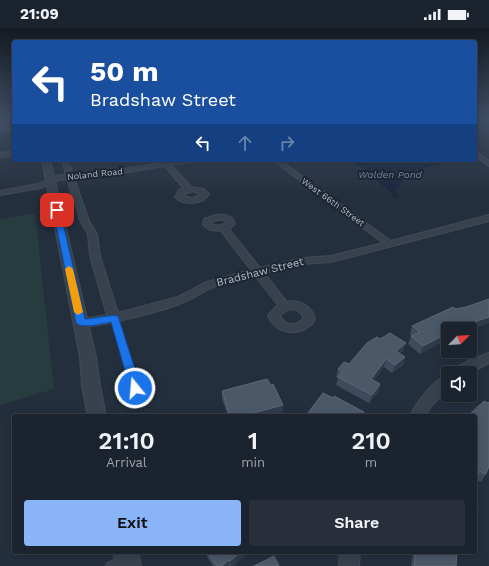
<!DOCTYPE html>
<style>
:root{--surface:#1b232e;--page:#282f3a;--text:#f1f3f6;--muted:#a0a4aa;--line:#39404a;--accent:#8ab4f8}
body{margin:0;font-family:"Work Sans",sans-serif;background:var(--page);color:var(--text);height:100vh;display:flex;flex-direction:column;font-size:15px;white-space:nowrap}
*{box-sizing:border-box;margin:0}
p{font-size:13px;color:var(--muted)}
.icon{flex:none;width:22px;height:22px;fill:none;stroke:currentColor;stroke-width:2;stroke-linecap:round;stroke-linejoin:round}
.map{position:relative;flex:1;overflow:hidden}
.sheet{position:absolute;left:12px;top:386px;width:465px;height:140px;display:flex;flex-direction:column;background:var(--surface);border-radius:4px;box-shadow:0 2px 10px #0003,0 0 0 1px var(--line)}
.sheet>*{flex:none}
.guide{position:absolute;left:12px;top:12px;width:465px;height:122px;border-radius:4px;box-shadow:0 2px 10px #0003,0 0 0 1px var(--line);background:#1a4fa0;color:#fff;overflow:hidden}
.needle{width:26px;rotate:66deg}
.tools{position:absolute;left:441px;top:294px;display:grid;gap:8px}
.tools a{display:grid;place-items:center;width:36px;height:36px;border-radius:4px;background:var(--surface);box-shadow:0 2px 10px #0003,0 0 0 1px var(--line);font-size:20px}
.pin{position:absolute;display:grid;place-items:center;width:34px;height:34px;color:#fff;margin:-17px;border-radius:8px;box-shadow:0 2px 6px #0006}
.me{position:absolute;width:44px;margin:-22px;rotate:343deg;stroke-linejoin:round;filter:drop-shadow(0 0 3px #0008)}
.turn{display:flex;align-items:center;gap:14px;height:84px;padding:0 12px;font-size:18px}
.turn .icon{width:52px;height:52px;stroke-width:2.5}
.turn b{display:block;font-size:28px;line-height:34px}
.lanes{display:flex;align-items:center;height:38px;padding:0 12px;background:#0003;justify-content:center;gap:20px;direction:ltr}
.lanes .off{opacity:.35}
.eta{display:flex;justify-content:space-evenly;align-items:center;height:68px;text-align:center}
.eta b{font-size:24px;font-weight:600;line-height:28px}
.action{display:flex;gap:8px;margin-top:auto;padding:8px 12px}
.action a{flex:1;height:46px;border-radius:4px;background:var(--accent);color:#111;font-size:16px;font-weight:600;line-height:46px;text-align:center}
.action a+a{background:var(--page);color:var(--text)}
.status{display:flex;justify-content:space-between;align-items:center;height:28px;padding:0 20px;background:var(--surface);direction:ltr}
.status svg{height:11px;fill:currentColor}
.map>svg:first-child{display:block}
.green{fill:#263c3f}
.water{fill:#17263c}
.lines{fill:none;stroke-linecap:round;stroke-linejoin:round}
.service-casing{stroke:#414a57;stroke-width:2.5}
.minor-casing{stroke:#414a57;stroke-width:2}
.tertiary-casing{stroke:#414a57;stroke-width:2}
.service{fill:#38414e;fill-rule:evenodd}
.minor{fill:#38414e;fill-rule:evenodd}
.tertiary{fill:#38414e;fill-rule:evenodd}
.wall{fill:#3f4b5c}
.shaded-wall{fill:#2f3b4b}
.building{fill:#4b5868;stroke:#5c6777}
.route{fill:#1a73e8;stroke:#114b97}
.slow{fill:#f59e0b}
.labels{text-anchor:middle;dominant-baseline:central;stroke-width:4;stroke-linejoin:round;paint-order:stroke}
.far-street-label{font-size:9px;fill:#b4bcc9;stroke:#1d2633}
.far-water-label{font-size:10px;font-style:italic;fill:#6d86a8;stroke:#1d2633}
.street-label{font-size:11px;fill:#b4bcc9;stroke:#1d2633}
</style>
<div class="status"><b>21:09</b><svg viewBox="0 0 49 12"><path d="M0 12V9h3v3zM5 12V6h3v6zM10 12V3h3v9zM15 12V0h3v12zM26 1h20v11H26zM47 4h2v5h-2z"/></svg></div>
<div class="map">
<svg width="489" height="538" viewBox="0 0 489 538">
<rect width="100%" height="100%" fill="#242f3e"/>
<!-- green -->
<path class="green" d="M35 185 54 361 0 377V191Z"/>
<!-- water -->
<path class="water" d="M352 132H424L442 137H436L412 143 395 162 398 169 392 168 393 166Z"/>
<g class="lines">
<defs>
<g id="service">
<path d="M114 288 117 290 138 360 137 362 135 363 133 362 132 360 111 290Z"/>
<path d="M121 529 124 531 126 534 124 537 106 538 108 535Z"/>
</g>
<g id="minor">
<path d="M14 96V100L0 102V98Z"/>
<path d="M14 123V127L0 129V125Z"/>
<path d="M475 123 489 133V138L475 128Z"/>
<path d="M62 132H68L73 146 123 141 162 135 160 132H167L168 134 196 132 193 134 171 137 191 159 204 161 209 166C203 177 184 178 175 169L179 162 184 161 165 138 123 145 74 150 89 193 97 206 100 228 118 285 178 269 207 254 251 242 221 203 210 202 203 197 204 191C214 187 232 182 235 196L229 201 260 240 302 230 331 228 383 215 273 132H280L391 213 489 187V193L331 234 302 236 264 245 287 274C300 271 313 279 315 292 303 310 275 308 268 287L278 277 255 248C242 251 229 254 216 258 206 261 197 269 186 273 170 281 92 302 77 298L75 295 77 292 107 287 90 228 88 206 81 194 67 151 60 152 40 160 0 167V163L38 156 55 148 66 147ZM193 163 201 167 192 170 183 168 185 166ZM217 192H225L227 195 219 198 211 196V194ZM290 281 296 282 302 286 303 291C295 299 284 298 280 287Z"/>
<path d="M489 325V335L470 345H452C458 335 478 329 489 325Z"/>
<path d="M448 347V361L432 377 425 388H410C416 375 434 351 448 347Z"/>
<path d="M340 524H360L359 538H339Z"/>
</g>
<g id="tertiary">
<path d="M42 132H50L96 329 100 358 106 388H88L82 358 80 329Z"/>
<path d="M114 524H138L141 538H115Z"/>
</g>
</defs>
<!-- service casing -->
<use href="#service" class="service-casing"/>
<!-- minor casing -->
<use href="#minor" class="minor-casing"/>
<!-- tertiary casing -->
<use href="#tertiary" class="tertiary-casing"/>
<!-- service -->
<use href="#service" class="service"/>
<!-- minor -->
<use href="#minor" class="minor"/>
<!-- tertiary -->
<use href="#tertiary" class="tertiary"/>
</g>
<!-- wall -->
<g class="wall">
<path d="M412 298 448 301V311L420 326 408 316 411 308H412L410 306Z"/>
<path d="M380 311 403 323 400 325 405 329 403 337 392 345 384 339 373 353 380 356 378 364 369 375 336 357 338 350 336 349 338 341 349 336Z"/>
<path d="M271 357 283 377 282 385 272 388H228L222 371V363Z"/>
<path d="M489 374V442L488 441 486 446 481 454 476 452 487 375Z"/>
<path d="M308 385 363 388H308Z"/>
<path d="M206 524H248L233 538H213L207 529Z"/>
<path d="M413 524H457L456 538H411Z"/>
</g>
<!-- shaded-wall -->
<g class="shaded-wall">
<path d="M489 289V295L470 302V301H461L465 298 471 295Z"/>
<path d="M448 305V311L420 326 423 318Z"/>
<path d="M406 315 403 323 393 330 396 323Z"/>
<path d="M405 329 403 337 392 345 395 337Z"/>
<path d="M386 331 384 339 368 359 371 351Z"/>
<path d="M380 356 378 364 369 375 372 367Z"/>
<path d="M283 377 282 385 272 388H243Z"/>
<path d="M241 524H248L233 538H230V533Z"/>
<path d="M229 532V538H222Z"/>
</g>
<!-- building -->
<g class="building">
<path d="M489 271V289L471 295H473L465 298 466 299 461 301H448V305L423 318 411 308 420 304 412 298 453 279 456 281 466 279Z"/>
<path d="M390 305 406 315 396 323 405 329 395 337 386 331 371 351 380 356 372 367 338 349 342 344 338 341 344 334 349 336 367 315 377 309 380 311Z"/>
<path d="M267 351 271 357 273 356 283 377 243 388H230L222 363Z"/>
<path d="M323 365 333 370 334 368 364 384 361 388H314L308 385Z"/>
<path d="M484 373 487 375 489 374V437L486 446 479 443 475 455V388H469L470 386Z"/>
<path d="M475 478 478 479 475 488Z"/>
<path d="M207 524H241L230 533 229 532 222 538H217Z"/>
<path d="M416 524H457L456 538H414Z"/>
<path d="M274 528 279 538H254Z"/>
</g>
<!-- sky -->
<linearGradient id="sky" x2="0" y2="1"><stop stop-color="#141a22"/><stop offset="0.54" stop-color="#3f4d63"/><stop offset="1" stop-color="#3f4d63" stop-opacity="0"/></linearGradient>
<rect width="489" height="167" fill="url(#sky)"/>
<!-- route -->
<path class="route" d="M54 180 60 182 85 291C92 291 113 286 118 288L141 360 139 363 135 364 131 363 130 360 111 294C103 296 81 301 76 295L53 182Z"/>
<!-- slow -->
<path class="slow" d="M69 238 73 241 83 284 78 287 74 284 65 241Z"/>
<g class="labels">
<!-- far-street labels -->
<g class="far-street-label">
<text transform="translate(95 146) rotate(-6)">Noland Road</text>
<text transform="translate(333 174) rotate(36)">West 66th Street</text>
</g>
<!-- far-water labels -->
<g class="far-water-label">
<text x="390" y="146">Walden Pond</text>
</g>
<!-- street labels -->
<g class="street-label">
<text transform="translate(260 244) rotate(-14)">Bradshaw Street</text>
</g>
</g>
</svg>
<div class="tools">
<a><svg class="needle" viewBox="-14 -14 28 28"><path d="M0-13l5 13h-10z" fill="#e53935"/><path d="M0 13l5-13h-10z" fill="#a0a4aa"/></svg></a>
<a><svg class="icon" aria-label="sound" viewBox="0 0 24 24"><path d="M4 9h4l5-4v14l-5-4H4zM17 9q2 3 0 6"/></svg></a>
</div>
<div class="pin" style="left:57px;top:182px;background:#d93025"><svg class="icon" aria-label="arrive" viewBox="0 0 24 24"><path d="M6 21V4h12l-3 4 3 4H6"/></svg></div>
<svg class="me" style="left:135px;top:360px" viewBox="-20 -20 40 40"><circle r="17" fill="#1a73e8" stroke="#fff" stroke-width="3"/><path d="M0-11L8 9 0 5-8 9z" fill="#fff"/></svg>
<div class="guide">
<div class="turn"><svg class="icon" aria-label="left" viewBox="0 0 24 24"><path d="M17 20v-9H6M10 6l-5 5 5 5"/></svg><div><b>50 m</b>Bradshaw Street</div></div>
<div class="lanes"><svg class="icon" aria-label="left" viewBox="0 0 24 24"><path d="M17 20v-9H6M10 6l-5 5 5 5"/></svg><svg class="icon off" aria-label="ahead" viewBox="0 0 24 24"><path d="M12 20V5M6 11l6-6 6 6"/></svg><svg class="icon off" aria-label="right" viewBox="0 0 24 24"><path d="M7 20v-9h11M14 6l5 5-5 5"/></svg></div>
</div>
<section class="sheet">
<div class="eta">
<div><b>21:10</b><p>Arrival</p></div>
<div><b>1</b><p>min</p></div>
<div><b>210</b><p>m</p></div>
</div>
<div class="action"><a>Exit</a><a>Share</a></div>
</section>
</div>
